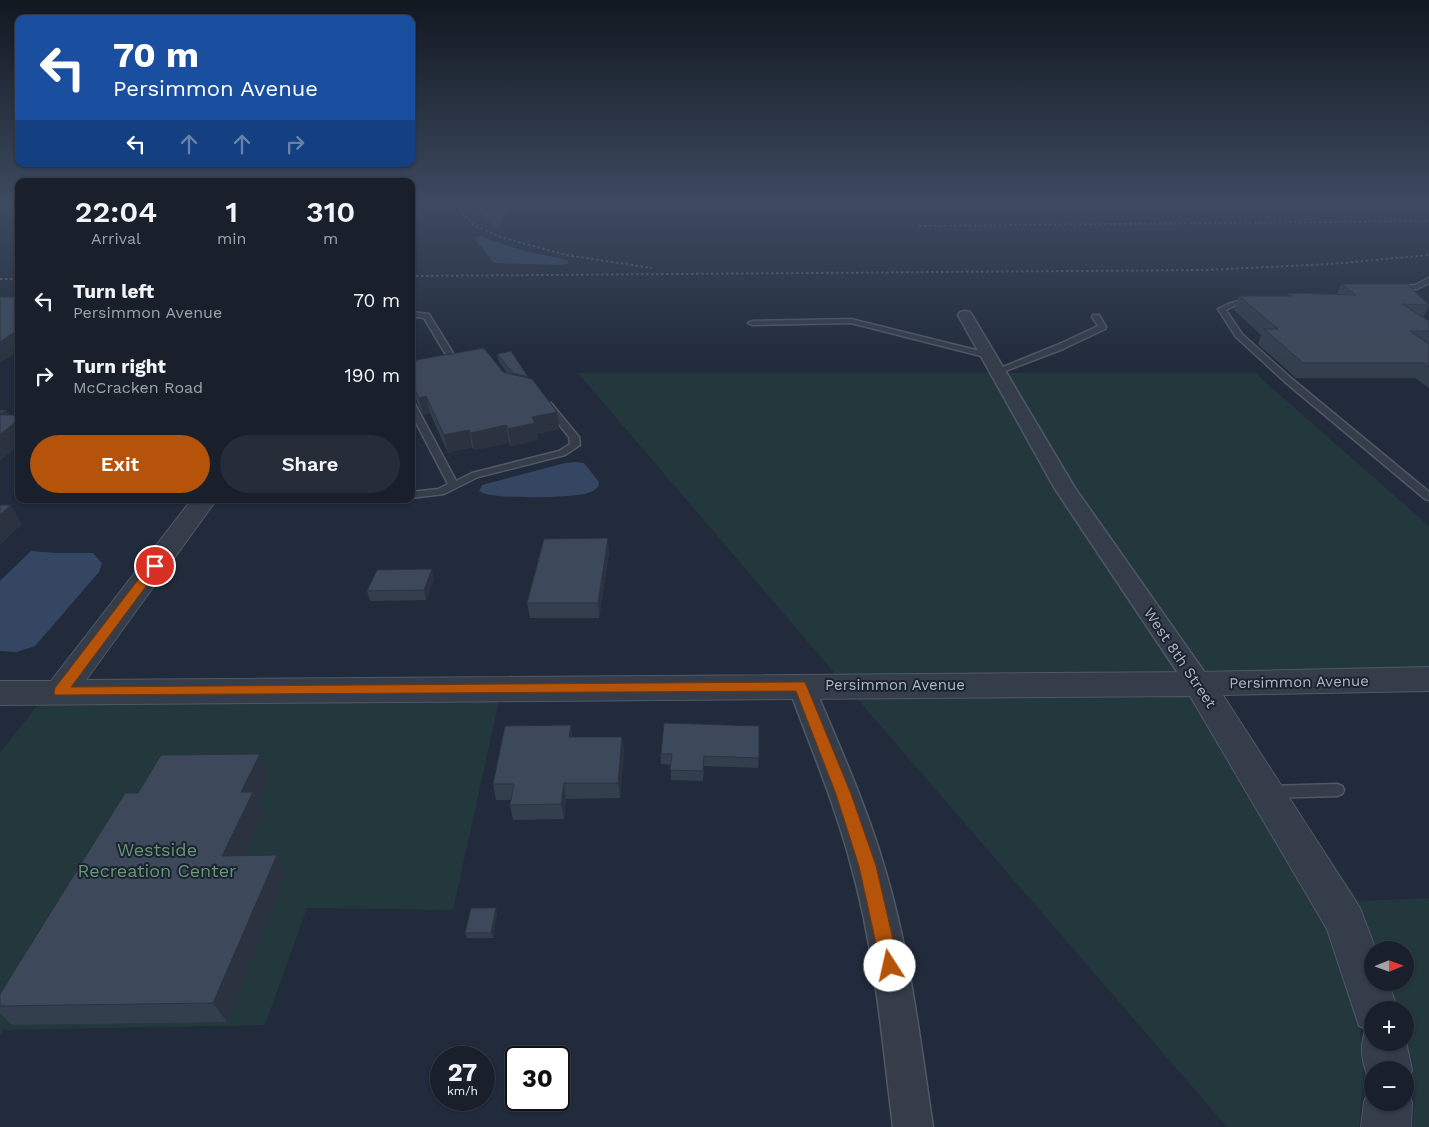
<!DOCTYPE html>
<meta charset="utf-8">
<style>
:root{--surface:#19202c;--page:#262d38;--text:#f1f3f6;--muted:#9fa3a9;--line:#373e48;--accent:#b45309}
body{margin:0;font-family:"Work Sans",sans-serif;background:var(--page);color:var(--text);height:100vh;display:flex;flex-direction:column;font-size:19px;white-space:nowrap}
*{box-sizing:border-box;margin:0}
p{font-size:16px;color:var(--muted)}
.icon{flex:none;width:28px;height:28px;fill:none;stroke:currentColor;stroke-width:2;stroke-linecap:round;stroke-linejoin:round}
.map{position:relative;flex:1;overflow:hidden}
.sheet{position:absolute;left:15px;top:178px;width:400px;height:325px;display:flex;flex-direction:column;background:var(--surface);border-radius:10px;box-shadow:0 1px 4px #0004,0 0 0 1px var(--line)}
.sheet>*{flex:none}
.banner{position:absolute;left:15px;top:15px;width:400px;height:152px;border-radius:10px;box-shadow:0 1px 4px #0004,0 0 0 1px var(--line);background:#1a4fa0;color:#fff;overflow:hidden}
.needle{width:32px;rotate:89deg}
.tools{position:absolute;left:1364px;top:941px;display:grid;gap:10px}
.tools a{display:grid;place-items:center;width:50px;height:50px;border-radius:50%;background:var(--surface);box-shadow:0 1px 4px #0004,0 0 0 1px var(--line);font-size:25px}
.speed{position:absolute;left:430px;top:1046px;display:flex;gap:10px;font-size:25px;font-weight:700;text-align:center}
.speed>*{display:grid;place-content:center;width:65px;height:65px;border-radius:50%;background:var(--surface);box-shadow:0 1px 4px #0004,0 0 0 1px var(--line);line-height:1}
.speed small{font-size:12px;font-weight:400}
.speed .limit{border:2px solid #111;border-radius:8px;background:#fff;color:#111}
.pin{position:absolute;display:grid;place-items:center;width:42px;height:42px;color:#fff;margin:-21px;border:2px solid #fff;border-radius:50%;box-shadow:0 1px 5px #0007}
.me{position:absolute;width:55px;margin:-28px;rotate:350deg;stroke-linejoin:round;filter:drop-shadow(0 0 4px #0008)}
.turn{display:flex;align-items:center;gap:18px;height:105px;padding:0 15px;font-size:22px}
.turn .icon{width:65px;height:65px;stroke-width:2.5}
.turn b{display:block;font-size:35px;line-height:42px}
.lanes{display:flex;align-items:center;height:48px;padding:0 15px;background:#0003;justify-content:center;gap:25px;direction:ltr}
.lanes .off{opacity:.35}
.eta{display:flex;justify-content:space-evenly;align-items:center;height:85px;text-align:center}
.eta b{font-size:30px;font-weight:600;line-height:35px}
.primary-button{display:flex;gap:10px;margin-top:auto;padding:10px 15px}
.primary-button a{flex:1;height:58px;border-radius:30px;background:var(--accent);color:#fff;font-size:20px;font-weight:600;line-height:58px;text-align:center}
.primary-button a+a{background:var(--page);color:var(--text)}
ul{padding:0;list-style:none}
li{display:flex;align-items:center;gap:15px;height:75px;padding:0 15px}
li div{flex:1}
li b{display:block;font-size:19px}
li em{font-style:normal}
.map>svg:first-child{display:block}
.green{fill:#23383c}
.water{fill:#354663}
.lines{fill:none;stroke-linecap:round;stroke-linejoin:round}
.service-casing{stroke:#505866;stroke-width:3}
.minor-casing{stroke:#505866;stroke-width:3}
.tertiary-casing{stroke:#505866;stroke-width:2}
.service{fill:#353d4b;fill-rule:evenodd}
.minor{fill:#353d4b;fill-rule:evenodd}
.tertiary{fill:#353d4b;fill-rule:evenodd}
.rail{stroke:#576173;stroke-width:2;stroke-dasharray:2.5 2.5;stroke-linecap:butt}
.wall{fill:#343f4e}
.shaded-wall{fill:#2b3340}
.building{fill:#3d495b;stroke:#2b3340}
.route{fill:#b45309;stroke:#753606}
.labels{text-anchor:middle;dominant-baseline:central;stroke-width:4;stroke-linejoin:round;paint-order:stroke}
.street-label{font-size:15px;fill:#b0b8c7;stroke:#1b2230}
.near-park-label{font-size:18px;fill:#679975;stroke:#1b2230}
</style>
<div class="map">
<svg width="1429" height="1127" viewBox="0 0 1429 1127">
<rect width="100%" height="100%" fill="#212b3b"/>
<!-- green -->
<g class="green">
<path d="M578 373H989L1054 490 1178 674 837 676Z"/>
<path d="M1008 373H1255L1429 526V670L1208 674 1077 489Z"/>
<path d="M1190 694 1324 921 1359 1024 1364 1071 1359 1127H1227L854 695Z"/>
<path d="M499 701 453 910 307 908 265 1025 4 1030 0 1035V753L40 702Z"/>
<path d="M1242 729 1359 901 1429 898V1127H1413L1415 1091 1405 1032V1010H1397L1387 983 1405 982V950H1375Z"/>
</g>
<!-- water -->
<g class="water">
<path d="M473 205H510V207L499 227 495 228Z"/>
<path d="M480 236 521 250 567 260 569 263 564 265 494 263 474 238Z"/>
<path d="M575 462 584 463 599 482 598 487C595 489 592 492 588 493 574 498 488 500 479 491L482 485 565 463Z"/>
<path d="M31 551 55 553H93L102 563 99 572 35 646 17 652 0 651V581Z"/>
</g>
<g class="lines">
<defs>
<g id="service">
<path d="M1429 278V283L1417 289 1395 291 1392 289 1395 287 1415 285Z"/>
<path d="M1250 299 1254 301 1252 302 1234 306 1226 310 1242 334 1291 378 1429 492V500L1425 499 1285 382 1236 337 1218 309 1230 303Z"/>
<path d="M411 312 429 314 456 358 455 360H449L424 318 411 316Z"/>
<path d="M1093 315H1099L1106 327 1105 329 1063 349 1000 373 993 371 1057 345 1098 326 1092 317Z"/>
<path d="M851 319 992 354 993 356 989 358 851 323 752 325 748 323 752 321Z"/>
<path d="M411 401 415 404 456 481 472 473 559 451 570 444 569 437 545 407V403H551L579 437 580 445 565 455 478 477 444 494 411 498V492L438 489 448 484 411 413Z"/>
<path d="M1337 784 1342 786 1344 790 1342 794 1337 796 1270 798 1265 796 1263 792 1265 788 1270 786Z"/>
</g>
<g id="minor">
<path d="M965 311 970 312 972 315 1075 488 1208 677 1212 684 1208 691 1199 694 1190 691 1055 489 958 315 960 312Z"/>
<path d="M801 676 810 679 814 686C839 745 866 805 884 866 910 951 920 1040 933 1127H893C882 1039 875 950 851 865 835 804 810 745 788 686L792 679Z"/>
</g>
<g id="tertiary">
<path d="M411 205H420L416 215 411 216Z"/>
<path d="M192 499H217L86 680 1199 672 1429 667V691L1223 695 1360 908 1376 950H1372V982H1388L1398 1010H1372V1042H1405V1037L1412 1070 1405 1085 1412 1102 1411 1127H1361L1364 1102 1371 1085C1363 1066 1358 1048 1366 1029L1359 1026 1327 929 1190 696 0 705V681H51ZM1372 1070H1405V1102H1372Z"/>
</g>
</defs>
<!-- service casing -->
<use href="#service" class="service-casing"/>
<!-- minor casing -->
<use href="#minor" class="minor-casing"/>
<!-- tertiary casing -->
<use href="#tertiary" class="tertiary-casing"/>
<!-- service -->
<use href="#service" class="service"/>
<!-- minor -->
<use href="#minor" class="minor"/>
<!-- tertiary -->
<use href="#tertiary" class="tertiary"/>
<!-- rail -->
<g class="rail">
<path d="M455 205 474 225 500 237 566 255 652 268"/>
<path d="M1392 205 1429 207"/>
<path d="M919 226 1429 221"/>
<path d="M411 276 1207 270 1331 264 1429 255"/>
<path d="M0 279H19"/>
</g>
</g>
<!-- wall -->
<g class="wall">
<path d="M1341 284 1429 305 1423 318 1429 321V388L1415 378H1296L1258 344 1261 335 1234 310 1239 296H1287L1288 293 1337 294Z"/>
<path d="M497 354 528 377 559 429 537 434 538 440 511 446 509 443 474 450 472 447 448 453 430 413 423 415 411 389V361L507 373 499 362Z"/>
<path d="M609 553 599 618H530L527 603Z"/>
<path d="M434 579 426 600 370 601 367 591Z"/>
<path d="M573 737H622L624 752 620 798 566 799 564 819 513 820 510 805 511 800H496L493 784Z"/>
<path d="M260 754 270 774 258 801 264 813 244 855 287 875 227 1022 12 1025 0 1013V994L138 793Z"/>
<path d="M661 754 759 758 758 768 704 766 703 781 671 780V765L661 764Z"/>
<path d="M497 913 493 938H467L465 933Z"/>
</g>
<!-- shaded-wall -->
<g class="shaded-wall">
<path d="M19 329V350L0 363V342Z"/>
<path d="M426 396 430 413 423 415 419 398Z"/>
<path d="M6 410 14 423 19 419V445L0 461V414Z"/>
<path d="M557 412 559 429 537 434 538 440 511 446 508 429 532 417Z"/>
<path d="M506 425 509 443 474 450 471 433Z"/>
<path d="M469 430 472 447 448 453 444 435Z"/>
<path d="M11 505 22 524 0 545V515Z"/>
<path d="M608 538 609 553 599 618 598 603Z"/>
<path d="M432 569 434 579 426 600 424 590Z"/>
<path d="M571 725 573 741 569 737Z"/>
<path d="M622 737 624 752 620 798 618 783Z"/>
<path d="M260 754 270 774 258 801 264 813 234 876 222 856 241 792Z"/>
<path d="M564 783 566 799 564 819 561 804Z"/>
<path d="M277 855 287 875 227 1022 213 1003Z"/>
<path d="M496 908 497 913 493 938 491 933Z"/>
</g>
<!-- building -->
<g class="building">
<path d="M1341 284H1407L1429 305 1402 304 1429 321V331H1410L1429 344V367L1424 363H1303L1264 329H1278L1239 296H1292L1288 293 1356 295Z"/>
<path d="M0 297H19V329L0 342Z"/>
<path d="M484 348 503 372 532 379 557 412 532 417 535 423 508 429 506 425 471 433 469 430 444 435 426 396 419 398 411 381V361Z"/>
<path d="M511 351 528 377 513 373 497 354Z"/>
<path d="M0 410H6L0 414Z"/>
<path d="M0 415H19V419L0 435Z"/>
<path d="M0 505H11L0 515Z"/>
<path d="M608 538 598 603H527L544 539Z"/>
<path d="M432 569 424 590 367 591 377 570Z"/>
<path d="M664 723 759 726V758L704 756 703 771 670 770 672 754H661Z"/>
<path d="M571 725 569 737H622L618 783H564L561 804 510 805 514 784H493L505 726Z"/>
<path d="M260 754 241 792H253L222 856 277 855 213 1003 0 1006V994L125 793H138L161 755Z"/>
<path d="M471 908H496L491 933H465Z"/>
</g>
<!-- sky -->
<linearGradient id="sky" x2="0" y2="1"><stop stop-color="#121820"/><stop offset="0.56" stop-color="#3d4a60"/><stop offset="1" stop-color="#3d4a60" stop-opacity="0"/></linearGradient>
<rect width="1429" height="363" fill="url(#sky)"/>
<!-- route -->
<path class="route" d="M155 562 161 566 71 687 805 682 851 794 876 866 899 966 896 972 890 974 884 972 881 966 859 866 836 794 796 691 55 695 54 692 55 688 151 563Z"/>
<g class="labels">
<!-- street labels -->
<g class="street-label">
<text transform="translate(1180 658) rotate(56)">West 8th Street</text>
<text transform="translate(1299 682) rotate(-1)">Persimmon Avenue</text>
<text x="895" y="685">Persimmon Avenue</text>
</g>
<!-- near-park labels -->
<g class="near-park-label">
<text x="157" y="849">Westside<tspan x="157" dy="21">Recreation Center</tspan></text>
</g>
</g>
</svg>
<div class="tools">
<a><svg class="needle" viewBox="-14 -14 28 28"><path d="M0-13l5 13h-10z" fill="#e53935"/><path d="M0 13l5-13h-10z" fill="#9fa3a9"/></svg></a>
<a>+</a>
<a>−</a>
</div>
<div class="speed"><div>27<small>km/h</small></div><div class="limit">30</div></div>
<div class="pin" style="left:155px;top:566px;background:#d93025"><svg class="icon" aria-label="arrive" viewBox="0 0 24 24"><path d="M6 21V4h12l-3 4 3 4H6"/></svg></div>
<svg class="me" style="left:890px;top:966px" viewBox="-20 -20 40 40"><circle r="19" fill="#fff"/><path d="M0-13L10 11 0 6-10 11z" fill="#b45309"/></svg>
<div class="banner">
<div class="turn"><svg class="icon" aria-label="left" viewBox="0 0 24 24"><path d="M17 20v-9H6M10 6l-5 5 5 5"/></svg><div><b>70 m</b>Persimmon Avenue</div></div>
<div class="lanes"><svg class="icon" aria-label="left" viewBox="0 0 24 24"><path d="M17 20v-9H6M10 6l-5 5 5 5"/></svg><svg class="icon off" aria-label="ahead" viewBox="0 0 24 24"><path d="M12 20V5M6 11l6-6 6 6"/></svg><svg class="icon off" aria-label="ahead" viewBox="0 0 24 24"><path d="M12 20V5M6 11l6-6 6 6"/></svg><svg class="icon off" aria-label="right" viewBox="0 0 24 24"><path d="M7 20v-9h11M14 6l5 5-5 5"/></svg></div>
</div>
<section class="sheet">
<div class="eta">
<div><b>22:04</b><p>Arrival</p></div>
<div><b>1</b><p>min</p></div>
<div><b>310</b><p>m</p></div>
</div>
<ul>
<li><svg class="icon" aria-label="left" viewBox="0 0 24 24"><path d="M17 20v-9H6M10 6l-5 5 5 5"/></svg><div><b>Turn left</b><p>Persimmon Avenue</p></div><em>70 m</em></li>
<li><svg class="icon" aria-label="right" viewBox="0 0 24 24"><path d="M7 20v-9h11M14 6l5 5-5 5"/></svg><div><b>Turn right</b><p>McCracken Road</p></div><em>190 m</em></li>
</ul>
<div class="primary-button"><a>Exit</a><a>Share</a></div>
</section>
</div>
